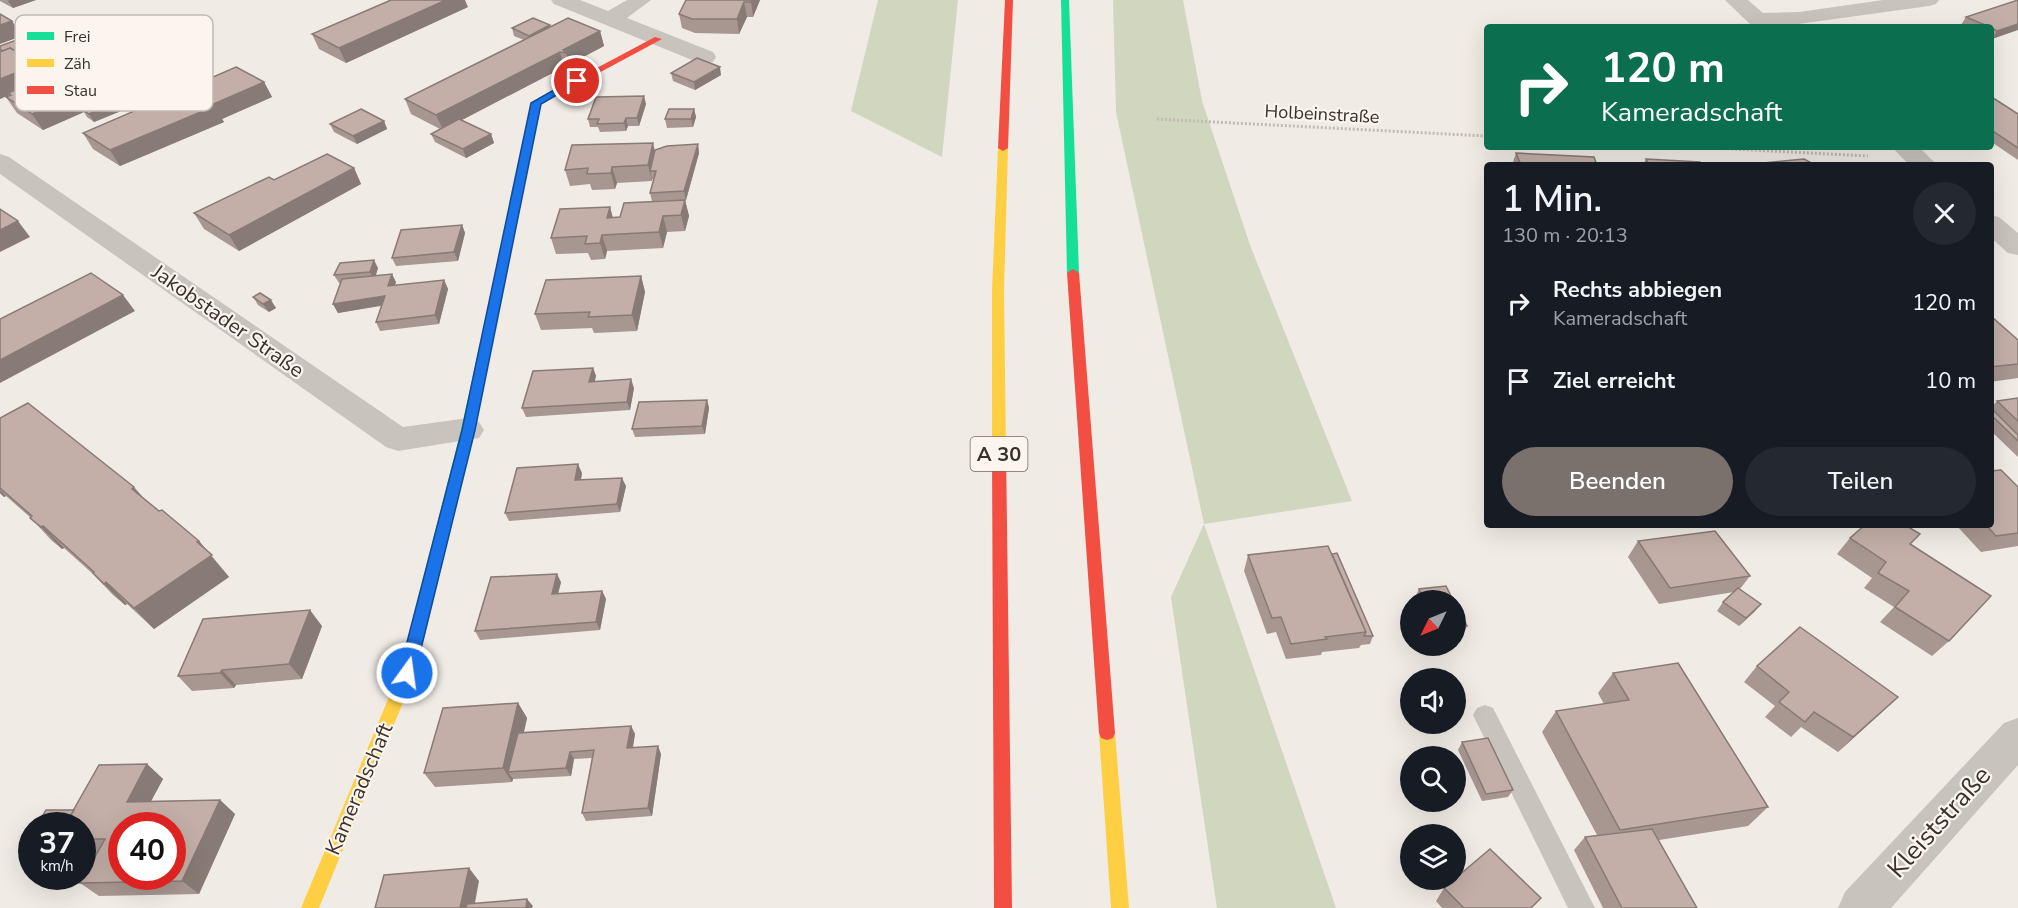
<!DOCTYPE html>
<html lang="de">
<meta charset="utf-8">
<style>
:root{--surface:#171b24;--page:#242831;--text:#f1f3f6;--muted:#9ea1a6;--accent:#7a716c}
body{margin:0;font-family:"Nunito Sans",sans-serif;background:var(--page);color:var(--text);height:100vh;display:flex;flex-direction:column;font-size:22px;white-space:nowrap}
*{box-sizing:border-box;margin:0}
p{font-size:20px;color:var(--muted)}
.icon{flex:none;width:33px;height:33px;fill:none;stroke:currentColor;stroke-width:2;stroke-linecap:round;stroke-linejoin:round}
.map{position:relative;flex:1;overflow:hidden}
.details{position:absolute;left:1484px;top:162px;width:510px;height:366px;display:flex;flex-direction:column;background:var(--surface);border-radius:6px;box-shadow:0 6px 24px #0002}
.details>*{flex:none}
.banner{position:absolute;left:1484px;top:24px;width:510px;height:126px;border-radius:6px;box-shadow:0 6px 24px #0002;background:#0b6e4f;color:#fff;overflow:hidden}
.needle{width:39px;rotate:227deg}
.tools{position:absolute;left:1400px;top:590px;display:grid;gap:12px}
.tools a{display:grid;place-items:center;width:66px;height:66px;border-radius:50%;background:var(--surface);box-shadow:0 6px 24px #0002;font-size:30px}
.speed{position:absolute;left:18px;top:812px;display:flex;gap:12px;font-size:30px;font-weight:700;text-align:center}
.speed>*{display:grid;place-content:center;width:78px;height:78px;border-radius:50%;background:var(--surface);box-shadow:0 6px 24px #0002;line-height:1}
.speed small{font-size:15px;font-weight:400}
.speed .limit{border:9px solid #d22;background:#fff;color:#111}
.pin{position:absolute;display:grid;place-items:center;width:51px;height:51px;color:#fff;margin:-26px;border:3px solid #fff;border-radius:50%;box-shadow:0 2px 6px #0007}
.me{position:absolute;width:66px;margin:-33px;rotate:14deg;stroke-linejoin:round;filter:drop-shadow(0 0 4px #0008)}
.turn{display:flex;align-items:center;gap:21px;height:126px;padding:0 18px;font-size:27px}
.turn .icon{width:78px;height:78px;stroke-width:2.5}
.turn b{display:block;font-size:42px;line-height:51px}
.round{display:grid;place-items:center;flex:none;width:63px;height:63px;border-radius:32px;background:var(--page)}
.head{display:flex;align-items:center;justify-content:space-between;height:102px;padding:0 18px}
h1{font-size:36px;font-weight:600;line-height:45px}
.button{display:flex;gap:12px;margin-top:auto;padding:12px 18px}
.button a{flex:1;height:69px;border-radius:36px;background:var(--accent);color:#fff;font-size:24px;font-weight:600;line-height:69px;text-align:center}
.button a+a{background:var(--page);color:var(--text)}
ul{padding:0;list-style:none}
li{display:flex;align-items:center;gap:18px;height:78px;padding:0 18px}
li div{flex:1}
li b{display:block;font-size:22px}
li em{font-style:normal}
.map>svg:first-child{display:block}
.green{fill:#d1d6bf}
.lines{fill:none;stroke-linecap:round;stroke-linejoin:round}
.path{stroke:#c2bbb6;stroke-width:3;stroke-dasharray:2 2;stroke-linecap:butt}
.lane{fill:#c9c3be;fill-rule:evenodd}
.street{fill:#c9c3be;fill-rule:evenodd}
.fast{fill:#16e098;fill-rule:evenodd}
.slow{fill:#ffcf43;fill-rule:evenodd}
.jam{fill:#f24e42;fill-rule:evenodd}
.wall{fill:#a89690}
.shaded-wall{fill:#887a75}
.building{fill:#c3afa7;stroke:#887a75;stroke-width:1.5;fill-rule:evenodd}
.route{fill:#1a73e8;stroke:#114b97;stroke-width:1.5}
.labels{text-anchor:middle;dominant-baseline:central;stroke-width:4.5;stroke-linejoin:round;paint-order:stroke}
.far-street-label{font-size:18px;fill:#3b302b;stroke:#fbf5ee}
.shield{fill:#fbf5ee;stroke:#756b66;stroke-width:1.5}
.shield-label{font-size:20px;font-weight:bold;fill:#3b302b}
.street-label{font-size:21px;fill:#3b302b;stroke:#fbf5ee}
.near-street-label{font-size:26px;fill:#3b302b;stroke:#fbf5ee}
.key{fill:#fbf5ee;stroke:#c1bab4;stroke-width:1.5}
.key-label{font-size:16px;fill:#3b302b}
</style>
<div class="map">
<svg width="2018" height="908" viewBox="0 0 2018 908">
<rect width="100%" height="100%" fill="#f0ebe5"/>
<!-- green -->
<g class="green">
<path d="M878 0H958L942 157 851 111Z"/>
<path d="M1113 0H1183L1202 101 1250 245 1352 501 1204 524 1336 908H1217L1171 597 1204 524 1116 112Z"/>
</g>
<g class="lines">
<!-- path -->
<g class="path">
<path d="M1157 119 1486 136"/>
<path d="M1695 147 1868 156"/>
</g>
<!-- lane -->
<path class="lane" d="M1485 705 1493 708 1595 908H1568L1473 715 1477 708Z"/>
<!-- street -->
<g class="street">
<path d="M551 0H580L608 11 627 0H651L627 18 713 52 716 57 713 62 705 64 697 62 554 4Z"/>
<path d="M1725 0H1748L1763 13 1799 12 1883 0H1939L1936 4 1929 6 1777 27H1753Z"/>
<path d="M1892 147H1919L1937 165H1909Z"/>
<path d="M0 154 9 157 403 427 468 418 479 422 484 430 479 438 398 451 386 447 0 174Z"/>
<path d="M1990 215 1999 217 2018 233V255L2008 253 1990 237Z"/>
<path d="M2018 718V765L1891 908H1838L1845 892 2004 723Z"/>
</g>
<!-- fast -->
<g class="fast">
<path d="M1061 0H1069L1079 273 1073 277 1067 273Z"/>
<path d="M492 312 498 316 475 430 423 642 420 647 415 649 410 647 407 642 461 430 486 316Z"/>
</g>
<!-- slow -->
<g class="slow">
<path d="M1003 145 1008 148 1004 291 1006 451 999 456 992 451V291L998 148Z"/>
<path d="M415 635 420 637 423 642 415 673 319 908H301L399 673 407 642 410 637Z"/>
<path d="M1107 726 1113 728 1115 733 1129 908H1111L1099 733 1101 728Z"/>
</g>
<!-- jam -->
<g class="jam">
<path d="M1005 0H1013L1008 148 1003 151 998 148Z"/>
<path d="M655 37 662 39 541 104 498 316 496 319H488L486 316 531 103Z"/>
<path d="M1073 269 1079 273 1115 733 1113 738 1107 740 1101 738 1099 733 1067 273Z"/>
<path d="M999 446 1006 451 1012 908H994L992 451Z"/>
</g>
</g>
<!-- wall -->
<g class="wall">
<path d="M0 0H36L13 8 0 1Z"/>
<path d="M686 0H760L753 17H747L739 34 695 33 682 28 679 14Z"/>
<path d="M2018 0 1992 39 1990 38V27H1966L1961 25 1966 17Z"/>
<path d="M468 7 346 63 319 49 312 34Z"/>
<path d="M551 27 600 31 604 46 570 64 571 68 564 67 461 120 491 134 494 143 466 158 435 142 431 134 440 129 411 114 405 99 524 40 514 36 512 28Z"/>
<path d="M71 38 23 56 48 80 36 85 79 68 74 65 69 57 127 59 100 70 137 90 117 98 121 100 126 109 94 122 87 117 84 112 43 130 17 113 6 97 10 96 9 95 0 99V46Z"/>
<path d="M671 73 721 75 695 90 673 81Z"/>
<path d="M264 82 272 97 222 119 224 122 120 166 93 149 83 133Z"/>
<path d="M1990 96 2018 114V160L1990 141Z"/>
<path d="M646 104 639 126H628L626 131 600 132 598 127H590L588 119Z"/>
<path d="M694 109 696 117 693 127 667 128 665 119Z"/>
<path d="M384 121 387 129 357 144 334 132 330 124Z"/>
<path d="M698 144 699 153 686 200 652 201 650 193 654 180 652 179V181L617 183 615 189 592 190 590 184 570 186 565 170 655 150Z"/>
<path d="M1516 153 1597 165H1512Z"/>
<path d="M1646 159 1702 165H1643Z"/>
<path d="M354 168 361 184 239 251 204 229 194 213Z"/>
<path d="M685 200 689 216 685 231 667 232 663 248 607 251 605 259 591 260 588 253 556 254 551 238 610 207 613 218 620 217Z"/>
<path d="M462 225 465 233 458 261 396 266 392 258Z"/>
<path d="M378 268 376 275 396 282 395 285 444 280 448 289 439 324 380 331 376 322 381 306 338 313 333 304 341 283H339L334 275Z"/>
<path d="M641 276 645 292 637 331 594 333 592 328 541 330 535 314Z"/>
<path d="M253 297 276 308 269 312 258 305Z"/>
<path d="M1990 317 2018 340V378L1990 382Z"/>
<path d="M593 368 596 376 595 381 634 388 630 410 526 417 522 408Z"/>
<path d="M2018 398V457L1990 430V409L1997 401Z"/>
<path d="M707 400 709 408 705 434 635 437 632 429Z"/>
<path d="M0 418 145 500 159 511 199 541 229 577 154 629 127 604 125 605 113 595 93 574 64 548 62 549 51 540 31 518 6 496 4 497 0 493Z"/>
<path d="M582 473 581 480 626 486 620 512 509 521 505 513Z"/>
<path d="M2018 487V546L1981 552 1956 525H1990Z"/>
<path d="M1850 538 1910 545 1949 641 1932 656 1880 622 1894 607 1864 588 1872 578 1837 554Z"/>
<path d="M1638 541 1750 576 1740 589 1761 604 1754 612 1739 626 1717 611 1723 602 1734 592 1659 604 1628 557Z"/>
<path d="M1332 554 1373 636 1370 644 1361 645 1359 648 1322 652 1321 655 1286 659 1276 632 1267 634 1244 571 1248 555Z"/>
<path d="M561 582 558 594 602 591 606 599 600 630 480 640 475 631Z"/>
<path d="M1419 589 1453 600H1417L1415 597Z"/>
<path d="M1455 603 1467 626 1463 634 1455 635Z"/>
<path d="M322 626 302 679 236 685 234 688 192 691 178 676Z"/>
<path d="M1757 666 1882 712 1838 752 1801 727 1791 737 1765 717 1775 706 1744 682Z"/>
<path d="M1613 673 1768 807 1748 826 1659 840 1697 908H1603L1574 850 1585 837 1597 835 1542 732 1556 711 1604 704 1598 693Z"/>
<path d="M518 703 527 718 524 732 631 726 635 734 633 748 661 754 652 816 586 821 582 813 592 758 574 759 571 776 513 779 512 782 435 787 424 773Z"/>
<path d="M1462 742 1513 790 1508 797 1482 801 1458 750Z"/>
<path d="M147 764 163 779 151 801 220 800 235 814 199 894 99 896 80 883 97 853H82V825L74 810Z"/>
<path d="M32 835V851L25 847Z"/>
<path d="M1444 888 1533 908H1442L1436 901Z"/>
</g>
<!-- shaded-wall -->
<g class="shaded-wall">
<path d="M10 0H36L13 8 8 1Z"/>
<path d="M446 0H465L468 7 346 63 339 48Z"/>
<path d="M752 0H760L753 17 751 2Z"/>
<path d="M744 2 747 17 739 34 737 19Z"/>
<path d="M12 21 22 36 0 44V25Z"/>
<path d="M2018 24V30L1992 39 1997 31Z"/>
<path d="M550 25 553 33 532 44 529 36Z"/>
<path d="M66 30 71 38 11 61 6 53Z"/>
<path d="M600 31 604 46 570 64 566 53 563 50Z"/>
<path d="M122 51 127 59 90 74 85 66Z"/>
<path d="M560 52 564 67 443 130 436 115Z"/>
<path d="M38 64 48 80 10 95 8 93 9 95 0 99V79Z"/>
<path d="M720 67 721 75 695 90 694 82Z"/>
<path d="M128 75 137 90 86 112 81 109 84 112 43 130 32 114Z"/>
<path d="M264 82 272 97 222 119 224 122 120 166 110 150Z"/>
<path d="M644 96 646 104 639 126 637 118Z"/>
<path d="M121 100 126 109 94 122 89 114Z"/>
<path d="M694 109 696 117 693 127 691 119Z"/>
<path d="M626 118 628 126 626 131 624 123Z"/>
<path d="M384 121 387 129 357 144 353 136Z"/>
<path d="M491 134 494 143 466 158 463 149Z"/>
<path d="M653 143 657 159 650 171 652 179V181L648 165Z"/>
<path d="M698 144 699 153 686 200 684 191Z"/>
<path d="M612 167 617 183 615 189 611 173Z"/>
<path d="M354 168 361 184 239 251 229 235Z"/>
<path d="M685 200 689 216 685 231 681 215Z"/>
<path d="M610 207 614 223 607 218Z"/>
<path d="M663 216 667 232 663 248 659 232Z"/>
<path d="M18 221 30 237 0 252V230Z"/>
<path d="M462 225 465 233 458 261 454 252Z"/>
<path d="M602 235 607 251 605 259 600 243Z"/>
<path d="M374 260 378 268 374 280 370 272Z"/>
<path d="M392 274 396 282 392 294 388 286Z"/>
<path d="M641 276 645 292 637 331 632 315Z"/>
<path d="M444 280 448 289 439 324 435 315Z"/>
<path d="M123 295 135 311 0 383V360Z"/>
<path d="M385 296 389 304 338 313 333 304Z"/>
<path d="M271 300 276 308 269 312 263 304Z"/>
<path d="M593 368 596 376 592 390 589 382Z"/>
<path d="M631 379 634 388 630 410 627 402Z"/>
<path d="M707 400 709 408 705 434 702 426Z"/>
<path d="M578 464 582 473 579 489 575 480Z"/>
<path d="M622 478 626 486 620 512 617 504Z"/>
<path d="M134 487 153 509 132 489Z"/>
<path d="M0 490 6 496 4 497 0 493Z"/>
<path d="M43 526 64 548 62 549 41 527Z"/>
<path d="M199 541 229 577 154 629 134 608Z"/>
<path d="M557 574 561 582 556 602 552 594Z"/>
<path d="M106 582 127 604 125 605 104 584Z"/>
<path d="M602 591 606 599 600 630 596 622Z"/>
<path d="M1761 604 1754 612 1739 626 1746 618Z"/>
<path d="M310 610 322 626 302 679 289 664Z"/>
<path d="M222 670 236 685 234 688 220 673Z"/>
<path d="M1898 697 1882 712 1838 752 1853 737Z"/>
<path d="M518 703 527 718 515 771 508 772 513 779 512 782 503 768Z"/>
<path d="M631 726 635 734 631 756 627 748Z"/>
<path d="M658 746 661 754 652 816 648 808Z"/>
<path d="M570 752 574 759 571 776 566 768Z"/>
<path d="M147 764 163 779 143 816 127 802Z"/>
<path d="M220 800 235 814 199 894 182 881Z"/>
<path d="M469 868 479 881 474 908H460Z"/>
<path d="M527 899 533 906 532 908H526Z"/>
</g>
<!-- building -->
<g class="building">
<path d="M391 0H446L339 48 312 34Z"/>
<path d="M686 0H752L751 2H744L737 19H692L679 14Z"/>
<path d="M2018 0V24L1997 31 1990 27 1966 17Z"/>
<path d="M0 14 12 21 0 25Z"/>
<path d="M533 18 550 25 529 36 512 28Z"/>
<path d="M568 18 600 31 563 50 566 53 560 52 436 115 405 99Z"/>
<path d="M57 25 66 30 13 50 10 48 3 51 0 49V46Z"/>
<path d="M10 48 38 64 0 79V52Z"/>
<path d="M697 58 720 67 694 82 671 73Z"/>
<path d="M89 64 101 71 113 66 128 75 32 114 6 97 11 95 8 93 33 83 36 85Z"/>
<path d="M236 67 264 82 211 105 215 106 110 150 83 133Z"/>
<path d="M112 96 121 100 89 114 81 109Z"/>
<path d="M644 96 637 118H626L624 123 597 124 599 119H588L596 97Z"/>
<path d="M1990 96 2018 114V148L1990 129Z"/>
<path d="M361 109 384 121 353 136 330 124Z"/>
<path d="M669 109H694L691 119H665Z"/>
<path d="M459 119 491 134 463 149 431 134Z"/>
<path d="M653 143 648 165 612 167 611 173 587 174 588 168 565 170 572 145Z"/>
<path d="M698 144 684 191 650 193 656 171H650L655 150 667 146Z"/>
<path d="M1516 153 1594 157 1597 165H1521Z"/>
<path d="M327 154 354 168 229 235 194 213 269 177 274 180Z"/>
<path d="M1646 159 1700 162 1702 165H1649Z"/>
<path d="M1804 159 1815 165H1754L1753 164Z"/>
<path d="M685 200 681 215 663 216 659 232 602 235 600 243 585 244 587 236 551 238 560 209 610 207 607 218 620 217 624 203Z"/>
<path d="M0 209 18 221 0 230Z"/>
<path d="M462 225 454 252 392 258 401 230Z"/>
<path d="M374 260 370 272 334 275 340 263Z"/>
<path d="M91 273 123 295 0 360V319Z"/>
<path d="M392 274 388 286 444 280 435 315 376 322 385 296 333 304 342 279Z"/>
<path d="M641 276 632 315 588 317 590 312 535 314 546 280Z"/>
<path d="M260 293 271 300 263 304 253 297Z"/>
<path d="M1990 317H1992L2018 340V364L1990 367Z"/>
<path d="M593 368 589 382 631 379 627 402 522 408 533 371Z"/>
<path d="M2018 398V421L1997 401Z"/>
<path d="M707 400 702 426 632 429 639 402Z"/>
<path d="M28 403 134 487 132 489 159 511 162 510 199 541 197 542 212 555 134 608 106 582 104 584 93 573 94 572 43 526 41 527 30 518 32 516 0 488V418Z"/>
<path d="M1993 410 2018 435V441L1990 414V411Z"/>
<path d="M578 464 575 480 622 478 617 504 505 513 517 468Z"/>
<path d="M2001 470 2018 487V533L1996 536 1986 525H1990V471Z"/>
<path d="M1865 525H1905L1920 534 1910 544 1991 596 1949 641 1895 607 1909 591 1878 573 1886 562 1850 538Z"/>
<path d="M1715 531 1750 576 1670 588 1638 541Z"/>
<path d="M1328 546 1366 632 1325 637 1327 639 1291 644 1281 617 1272 618 1248 555Z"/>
<path d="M1337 553 1373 636H1364L1366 632 1332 554Z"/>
<path d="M557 574 552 594 602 591 596 622 475 631 491 577Z"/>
<path d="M1446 586 1453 600H1424L1419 589Z"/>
<path d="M1738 588 1761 604 1746 618 1723 602Z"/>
<path d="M1455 603 1467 626 1455 628Z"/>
<path d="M310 610 289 664 222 670 220 673 178 676 203 619Z"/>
<path d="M1800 627 1898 697 1853 737 1814 712 1805 722 1779 702 1789 692 1757 666Z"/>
<path d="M1678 663 1768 807 1620 830 1556 711 1629 700 1613 673Z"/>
<path d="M518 703 503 768 424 773 443 708Z"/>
<path d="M631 726 627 748 658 746 648 808 582 813 594 750 570 752 566 768 508 772 518 733Z"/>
<path d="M1488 738 1513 790 1486 794 1462 742Z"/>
<path d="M147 764 127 802 220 800 182 881 80 883 105 839H82V825H65L99 765ZM122 825H172V876H122Z"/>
<path d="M46 810H74L65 825H37Z"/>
<path d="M1652 829 1697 908H1622L1585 837Z"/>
<path d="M32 835V847H25Z"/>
<path d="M1490 849 1541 898 1531 908H1464L1444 888Z"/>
<path d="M469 868 460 908H375L384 875Z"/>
<path d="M527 899 526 908H466L467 904Z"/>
</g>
<!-- route -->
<path class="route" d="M573 79 581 81 541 104 475 430 415 673 413 678 407 680 401 678 399 673 462 430 531 103Z"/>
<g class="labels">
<!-- far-street labels -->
<g class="far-street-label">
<text transform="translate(1322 114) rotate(3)">Holbeinstraße</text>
</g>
<!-- shield labels -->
<rect class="shield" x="970.5" y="437" width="57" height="34" rx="4.5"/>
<g class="shield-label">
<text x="999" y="454">A 30</text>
</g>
<!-- street labels -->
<g class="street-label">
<text transform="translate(228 321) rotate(35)">Jakobstader Straße</text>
<text transform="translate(359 789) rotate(-67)">Kameradschaft</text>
</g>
<!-- near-street labels -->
<g class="near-street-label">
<text transform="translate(1939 822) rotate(-48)">Kleiststraße</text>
</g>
</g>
<!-- legend -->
<rect x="15" y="15" width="198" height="96" rx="9" class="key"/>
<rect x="27" y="32" width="27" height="8" fill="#16e098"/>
<rect x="27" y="59" width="27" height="8" fill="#ffcf43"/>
<rect x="27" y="86" width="27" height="8" fill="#f24e42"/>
<g class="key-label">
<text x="64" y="42">Frei</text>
<text x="64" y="69">Zäh</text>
<text x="64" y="96">Stau</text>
</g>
</svg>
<div class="tools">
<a><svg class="needle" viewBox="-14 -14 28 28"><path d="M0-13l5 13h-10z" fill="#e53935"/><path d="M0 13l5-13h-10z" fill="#9ea1a6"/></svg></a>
<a><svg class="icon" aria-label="sound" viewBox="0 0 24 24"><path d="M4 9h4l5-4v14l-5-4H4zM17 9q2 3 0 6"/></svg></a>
<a><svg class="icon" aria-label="search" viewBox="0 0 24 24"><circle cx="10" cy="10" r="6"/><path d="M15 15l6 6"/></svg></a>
<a><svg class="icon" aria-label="layers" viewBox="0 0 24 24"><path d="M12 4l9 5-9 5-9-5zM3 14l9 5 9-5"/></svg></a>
</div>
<div class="speed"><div>37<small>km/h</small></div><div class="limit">40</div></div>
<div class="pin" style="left:577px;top:81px;background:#d93025"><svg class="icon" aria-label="arrive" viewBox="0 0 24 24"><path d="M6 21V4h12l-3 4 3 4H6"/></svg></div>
<svg class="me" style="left:407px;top:673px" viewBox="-20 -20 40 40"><circle r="17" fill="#1a73e8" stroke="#fff" stroke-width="3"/><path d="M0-11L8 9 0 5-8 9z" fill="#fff"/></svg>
<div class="banner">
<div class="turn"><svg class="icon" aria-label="right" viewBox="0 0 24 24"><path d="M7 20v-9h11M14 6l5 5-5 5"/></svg><div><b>120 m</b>Kameradschaft</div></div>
</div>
<section class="details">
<div class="head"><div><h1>1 Min.</h1><p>130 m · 20:13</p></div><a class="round"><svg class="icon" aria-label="close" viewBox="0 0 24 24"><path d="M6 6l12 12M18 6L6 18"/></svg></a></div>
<ul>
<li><svg class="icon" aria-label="right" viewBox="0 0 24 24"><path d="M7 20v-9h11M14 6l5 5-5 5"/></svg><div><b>Rechts abbiegen</b><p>Kameradschaft</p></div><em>120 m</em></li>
<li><svg class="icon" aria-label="arrive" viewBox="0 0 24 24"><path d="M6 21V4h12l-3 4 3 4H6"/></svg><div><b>Ziel erreicht</b></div><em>10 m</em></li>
</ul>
<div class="button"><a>Beenden</a><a>Teilen</a></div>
</section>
</div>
